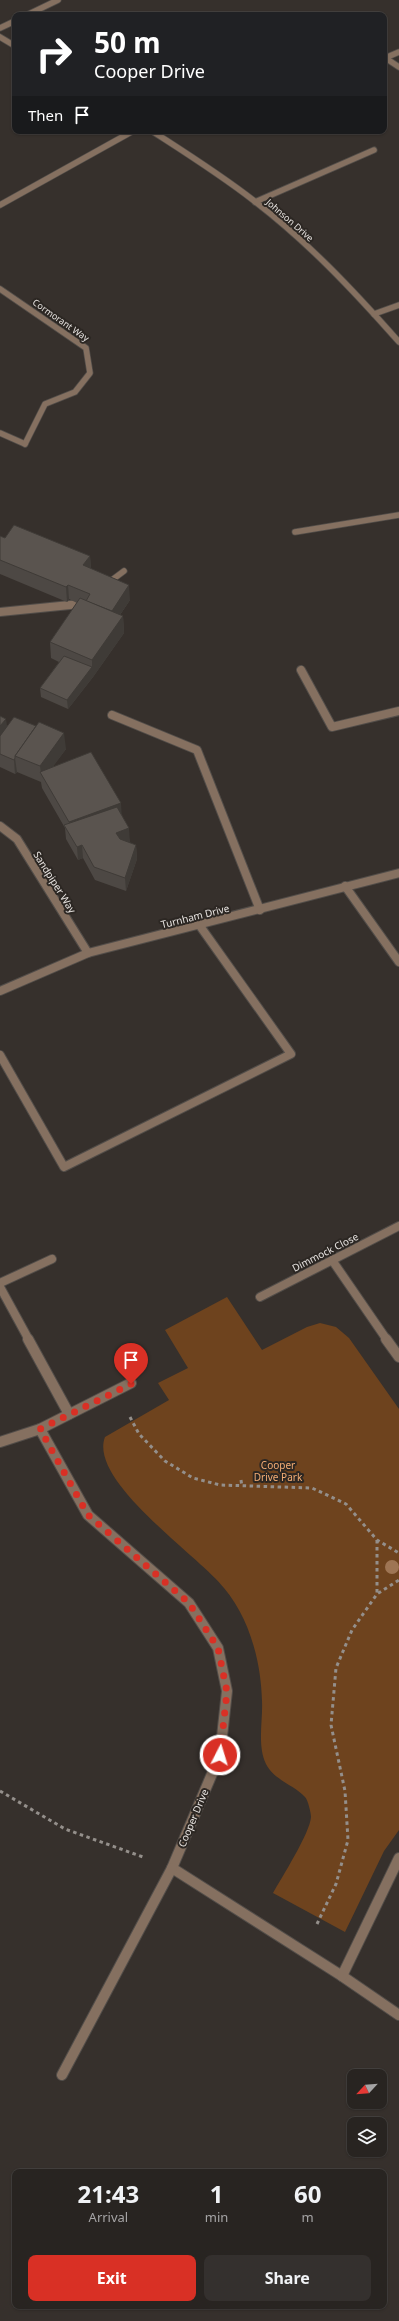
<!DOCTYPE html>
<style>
:root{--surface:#282421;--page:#34302e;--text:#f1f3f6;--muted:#a5a4a5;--line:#44413f;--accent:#d93025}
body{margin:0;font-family:"Noto Sans",sans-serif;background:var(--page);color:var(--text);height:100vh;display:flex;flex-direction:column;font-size:15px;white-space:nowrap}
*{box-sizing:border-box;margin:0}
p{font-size:13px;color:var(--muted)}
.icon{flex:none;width:22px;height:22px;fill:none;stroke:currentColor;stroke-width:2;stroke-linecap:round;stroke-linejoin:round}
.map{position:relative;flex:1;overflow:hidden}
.sheet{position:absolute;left:12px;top:2169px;width:375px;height:140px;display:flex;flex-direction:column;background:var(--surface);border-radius:8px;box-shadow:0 1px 3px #0004,0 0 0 1px var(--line)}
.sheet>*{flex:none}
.banner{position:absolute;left:12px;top:12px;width:375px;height:122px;border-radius:8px;box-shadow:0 1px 3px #0004,0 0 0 1px var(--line);background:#202124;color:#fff;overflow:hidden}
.needle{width:26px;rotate:244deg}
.fabs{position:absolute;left:347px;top:2069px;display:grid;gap:8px}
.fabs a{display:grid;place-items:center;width:40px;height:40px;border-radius:8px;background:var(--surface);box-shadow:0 1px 3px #0004,0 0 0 1px var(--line);font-size:20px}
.pin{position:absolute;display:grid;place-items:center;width:34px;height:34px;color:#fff;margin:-41px -17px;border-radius:50% 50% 50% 0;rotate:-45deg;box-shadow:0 0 4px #0007}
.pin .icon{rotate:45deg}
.me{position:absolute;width:44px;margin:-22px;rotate:5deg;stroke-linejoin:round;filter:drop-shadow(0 0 3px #0008)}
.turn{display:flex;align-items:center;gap:14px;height:84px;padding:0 16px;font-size:18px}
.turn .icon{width:52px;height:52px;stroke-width:2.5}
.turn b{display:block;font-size:28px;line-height:34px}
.then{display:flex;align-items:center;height:38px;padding:0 16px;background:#0003;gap:8px;font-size:15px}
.eta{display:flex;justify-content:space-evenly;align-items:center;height:68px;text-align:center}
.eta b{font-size:24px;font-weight:700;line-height:28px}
.cta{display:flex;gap:8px;margin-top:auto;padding:8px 16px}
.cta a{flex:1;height:46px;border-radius:8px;background:var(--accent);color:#fff;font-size:16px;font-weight:700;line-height:46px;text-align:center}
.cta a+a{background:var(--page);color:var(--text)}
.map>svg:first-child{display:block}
.green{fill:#6e431e}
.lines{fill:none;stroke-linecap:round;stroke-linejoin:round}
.service-far2-casing{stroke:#524d49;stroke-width:7}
.service-far1-casing{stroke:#524d49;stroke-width:10}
.service-casing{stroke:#524d49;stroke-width:12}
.minor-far2-casing{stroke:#524d49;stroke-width:7}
.minor-far1-casing{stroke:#524d49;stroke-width:10}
.minor-casing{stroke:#524d49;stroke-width:12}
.path{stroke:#948f8b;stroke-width:3;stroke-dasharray:3.5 3.5;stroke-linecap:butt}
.service-far2{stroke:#857060;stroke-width:5.5}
.service-far1{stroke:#857060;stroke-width:8}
.service{stroke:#857060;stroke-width:10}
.minor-far2{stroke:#857060;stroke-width:5.5}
.minor-far1{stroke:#857060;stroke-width:8}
.minor{stroke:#857060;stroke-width:10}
.tree{fill:#9e7554}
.wall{fill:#4d4844}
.shaded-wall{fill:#3f3b37}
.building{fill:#5a544f;stroke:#3f3b37}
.route{stroke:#d93025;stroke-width:7;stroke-dasharray:0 12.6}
.labels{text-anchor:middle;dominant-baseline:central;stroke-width:4;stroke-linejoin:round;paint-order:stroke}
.far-street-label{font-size:9px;fill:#e8e4e1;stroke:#2c2723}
.street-label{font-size:10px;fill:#e8e4e1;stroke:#2c2723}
.park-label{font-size:10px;fill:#f4ad74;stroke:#2c2723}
</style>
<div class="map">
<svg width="399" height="2321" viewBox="0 0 399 2321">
<rect width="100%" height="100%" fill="#36302c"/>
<!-- green -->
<path class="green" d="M227 1297 262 1350 307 1327 320 1323 336 1327 349 1338 399 1409V1830L384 1851 345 1932 273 1893C282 1877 310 1833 311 1817 311 1813 308 1800 305 1797 294 1785 274 1780 266 1764 257 1745 263 1721 262 1701 261 1662 250 1619 224 1588 199 1556 88 1481 105 1437L169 1400 158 1383 188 1368 165 1330Z"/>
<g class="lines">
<defs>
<g id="service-far2">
<path d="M255 202 374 150"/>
<path d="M0 433 25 444"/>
<path d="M108 583 124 571"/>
</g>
<g id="service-far1">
<path d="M106 585 110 582"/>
<path d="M0 612 80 604 86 600"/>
<path d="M301 670 332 727 399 711"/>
<path d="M112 715 197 750 260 910"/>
<path d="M345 886 399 962"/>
<path d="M0 1055 64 1167 291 1054 200 926"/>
<path d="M0 1283 52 1259"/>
<path d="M0 1287 29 1340"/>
</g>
<path id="service" d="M28 1339 69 1414"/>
<g id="minor-far2">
<path d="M27 15 58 0"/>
<path d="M0 28 15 21"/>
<path d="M0 37 15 46"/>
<path d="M384 57 399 67"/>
<path d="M385 58 399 52"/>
<path d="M152 131C186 153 221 175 253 200 307 241 354 291 399 342"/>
<path d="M0 205 133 131"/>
<path d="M0 289 86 348 90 373 75 392 45 404 25 444"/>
<path d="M374 314 399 305"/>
<path d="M295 532 399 515"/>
</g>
<g id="minor-far1">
<path d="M0 826 17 839 88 953"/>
<path d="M0 991 88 953 399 873"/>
<path d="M332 1260 387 1340"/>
<path d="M260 1297 399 1226"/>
</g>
<g id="minor">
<path d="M386 1339 399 1357"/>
<path d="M40 1429 88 1515 189 1603 218 1648 227 1691 220 1755 172 1868 342 1976 399 2015"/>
<path d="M0 1442 40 1429 131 1383"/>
<path d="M342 1976 399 1858"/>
<path d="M62 2075 172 1868"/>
</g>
</defs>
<!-- service-far2 casing -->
<use href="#service-far2" class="service-far2-casing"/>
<!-- service-far1 casing -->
<use href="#service-far1" class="service-far1-casing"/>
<!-- service casing -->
<use href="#service" class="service-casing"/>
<!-- minor-far2 casing -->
<use href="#minor-far2" class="minor-far2-casing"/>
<!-- minor-far1 casing -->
<use href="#minor-far1" class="minor-far1-casing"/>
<!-- minor casing -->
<use href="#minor" class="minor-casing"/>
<!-- path -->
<g class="path">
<path d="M130 1417 139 1434 165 1461 193 1478 220 1485 312 1488 346 1504 377 1540 399 1553"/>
<path d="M241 1480 242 1487"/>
<path d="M377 1540V1593"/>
<path d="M0 1791 65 1829 143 1857"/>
<path d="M317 1924 336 1884 348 1840 345 1791 331 1725 336 1668 352 1630 377 1594 399 1580"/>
</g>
<!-- service-far2 -->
<use href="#service-far2" class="service-far2"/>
<!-- service-far1 -->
<use href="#service-far1" class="service-far1"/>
<!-- service -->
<use href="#service" class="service"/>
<!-- minor-far2 -->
<use href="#minor-far2" class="minor-far2"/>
<!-- minor-far1 -->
<use href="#minor-far1" class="minor-far1"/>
<!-- minor -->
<use href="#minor" class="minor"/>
</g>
<!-- trees -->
<circle class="tree" cx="392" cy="1567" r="7"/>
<!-- wall -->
<g class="wall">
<path d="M0 536 5 538 90 556 91 569 130 600 120 615 123 616 124 633 93 677 68 709 41 697 40 688 59 662 51 658 50 642 77 603 69 599 67 602 0 574Z"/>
<path d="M0 716 7 726 66 749 53 766 122 815 130 842H128L136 845 137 859 126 891 95 880 83 858 78 860 66 839 65 828 42 788 41 782 17 772 15 774 0 767Z"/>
</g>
<!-- shaded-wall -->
<g class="shaded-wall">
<path d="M90 556 91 570 83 565Z"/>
<path d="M68 585 69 599 67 602 66 587Z"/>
<path d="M129 585 130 600 111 628 110 613Z"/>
<path d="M123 616 124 633 93 677 68 709 67 700 92 667V660Z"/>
<path d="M6 719 8 733 0 743V726Z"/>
<path d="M64 733 66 749 44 779 41 773 40 766Z"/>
<path d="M15 758 17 772 15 774 14 760Z"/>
<path d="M121 803 122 819 70 835 69 822Z"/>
<path d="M129 828 130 842 116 846V833Z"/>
<path d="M82 845 83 858 78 860 77 847Z"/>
<path d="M136 845 137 859 126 891 125 878Z"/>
</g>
<!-- building -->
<g class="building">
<path d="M14 525 90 556 83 565 129 585 112 611 86 601 90 594 68 585 66 587 0 560V536L5 538Z"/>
<path d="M80 598 123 616 92 660 50 642Z"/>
<path d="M64 656 92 667 67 700 40 688Z"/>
<path d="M0 716 6 719 0 726Z"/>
<path d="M14 717 36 726 15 756V758L14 760 0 754V736Z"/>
<path d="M39 722 64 733 40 766 15 756Z"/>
<path d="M91 752 121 803 69 822 40 772Z"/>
<path d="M117 807 129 828 116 833 120 839 136 845 125 878 94 867 82 845 77 847 64 825Z"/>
</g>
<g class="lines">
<!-- route -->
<path class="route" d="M131 1384 40 1429 88 1515 189 1603 218 1648 227 1692 220 1755"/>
</g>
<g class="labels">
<!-- far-street labels -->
<g class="far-street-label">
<text transform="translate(290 220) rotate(41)">Johnson Drive</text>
<text transform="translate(61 320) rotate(35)">Cormorant Way</text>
</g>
<!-- street labels -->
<g class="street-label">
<text transform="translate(55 882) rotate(58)">Sandpiper Way</text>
<text transform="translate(195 916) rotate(-14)">Turnham Drive</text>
<text transform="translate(325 1252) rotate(-27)">Dimmock Close</text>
<text transform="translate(193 1818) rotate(-67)">Cooper Drive</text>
</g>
<!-- park labels -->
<g class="park-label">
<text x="278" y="1465">Cooper<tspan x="278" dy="12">Drive Park</tspan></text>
</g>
</g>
</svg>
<div class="fabs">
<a><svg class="needle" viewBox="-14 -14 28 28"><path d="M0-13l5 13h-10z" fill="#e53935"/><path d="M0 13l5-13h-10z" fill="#a5a4a5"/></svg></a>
<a><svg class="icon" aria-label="layers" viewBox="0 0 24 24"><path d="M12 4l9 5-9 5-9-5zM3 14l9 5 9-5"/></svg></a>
</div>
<div class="pin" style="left:131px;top:1384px;background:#d93025"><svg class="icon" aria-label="arrive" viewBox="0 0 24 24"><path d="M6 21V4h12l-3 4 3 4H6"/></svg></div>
<svg class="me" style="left:220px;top:1755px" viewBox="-20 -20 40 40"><circle r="17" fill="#d93025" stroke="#fff" stroke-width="3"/><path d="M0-11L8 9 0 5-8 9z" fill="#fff"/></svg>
<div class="banner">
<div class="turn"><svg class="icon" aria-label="right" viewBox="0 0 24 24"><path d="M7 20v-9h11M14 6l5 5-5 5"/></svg><div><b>50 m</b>Cooper Drive</div></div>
<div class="then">Then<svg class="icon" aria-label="arrive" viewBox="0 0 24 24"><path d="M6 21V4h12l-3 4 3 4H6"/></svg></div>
</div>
<section class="sheet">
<div class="eta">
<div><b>21:43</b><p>Arrival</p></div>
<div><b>1</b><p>min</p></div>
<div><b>60</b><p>m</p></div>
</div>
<div class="cta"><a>Exit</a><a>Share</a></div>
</section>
</div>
